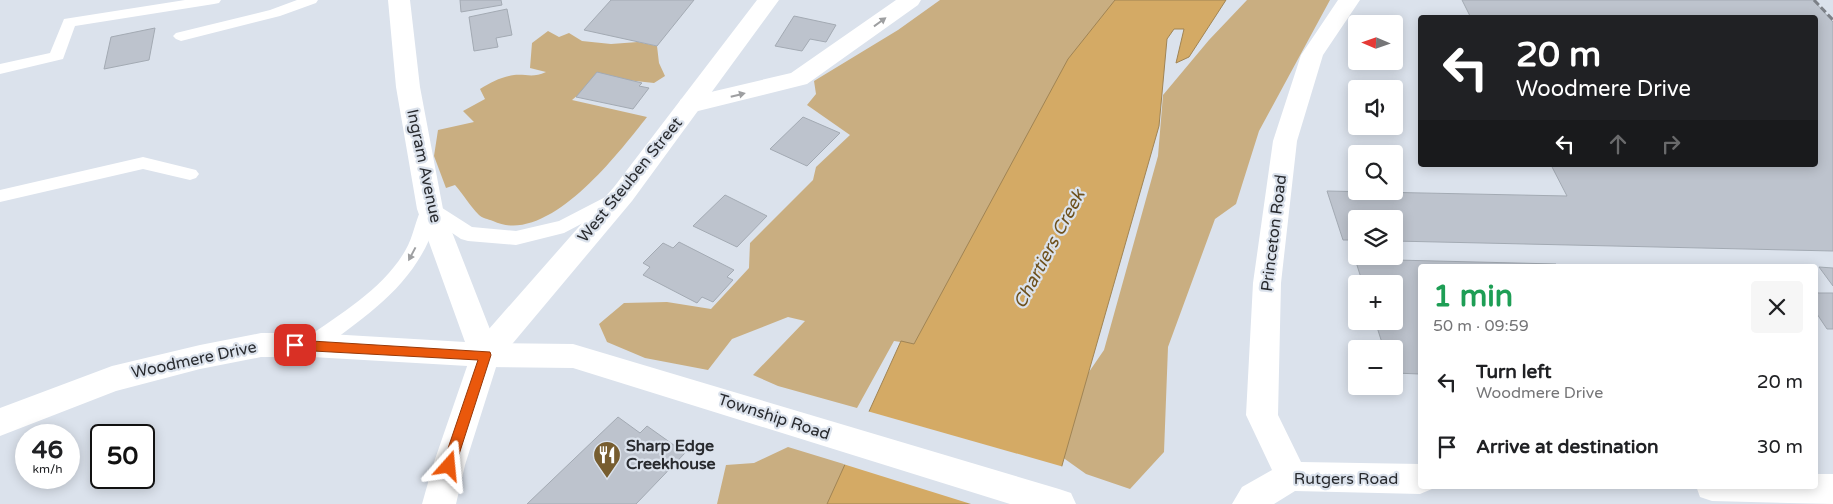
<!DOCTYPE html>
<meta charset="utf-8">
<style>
:root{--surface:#fff;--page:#f6f6f6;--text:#202124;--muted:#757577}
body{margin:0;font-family:"Varela Round",sans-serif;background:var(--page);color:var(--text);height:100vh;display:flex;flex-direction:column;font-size:19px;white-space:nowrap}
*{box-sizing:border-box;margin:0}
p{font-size:16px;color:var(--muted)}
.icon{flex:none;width:28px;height:28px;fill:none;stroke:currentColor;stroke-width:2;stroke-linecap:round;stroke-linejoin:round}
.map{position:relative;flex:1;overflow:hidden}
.drawer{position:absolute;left:1418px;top:264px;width:400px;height:225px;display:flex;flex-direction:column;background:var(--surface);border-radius:5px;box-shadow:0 2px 12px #0003}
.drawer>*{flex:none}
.guide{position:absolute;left:1418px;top:15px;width:400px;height:152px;border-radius:5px;box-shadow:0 2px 12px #0003;background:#202124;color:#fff;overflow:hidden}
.needle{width:32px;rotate:272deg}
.fabs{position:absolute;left:1348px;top:15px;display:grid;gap:10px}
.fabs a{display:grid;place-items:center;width:55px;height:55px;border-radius:5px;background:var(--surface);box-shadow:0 2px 12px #0003;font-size:25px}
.speed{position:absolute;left:15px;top:424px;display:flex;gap:10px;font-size:25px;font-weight:700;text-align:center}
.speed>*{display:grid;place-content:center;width:65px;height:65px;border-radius:50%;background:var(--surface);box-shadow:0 2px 12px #0003;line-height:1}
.speed small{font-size:12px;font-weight:400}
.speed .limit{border:2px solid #111;border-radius:8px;background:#fff;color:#111}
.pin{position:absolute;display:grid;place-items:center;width:42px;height:42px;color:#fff;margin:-21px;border-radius:10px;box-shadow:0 2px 8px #0006}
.me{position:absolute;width:55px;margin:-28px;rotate:18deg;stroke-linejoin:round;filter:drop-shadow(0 0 4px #0008)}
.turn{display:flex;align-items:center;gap:18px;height:105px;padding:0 15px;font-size:22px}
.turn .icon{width:65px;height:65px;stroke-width:2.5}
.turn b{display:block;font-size:35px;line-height:42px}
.lanes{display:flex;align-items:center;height:48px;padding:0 15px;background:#0003;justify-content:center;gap:25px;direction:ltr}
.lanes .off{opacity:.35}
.round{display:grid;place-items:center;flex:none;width:52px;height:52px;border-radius:5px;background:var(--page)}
.headline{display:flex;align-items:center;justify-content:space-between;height:85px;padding:0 15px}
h1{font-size:30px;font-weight:700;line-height:38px;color:#1e9e55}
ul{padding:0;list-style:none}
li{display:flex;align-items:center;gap:15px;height:65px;padding:0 15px}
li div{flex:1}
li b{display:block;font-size:19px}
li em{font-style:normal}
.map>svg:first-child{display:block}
.green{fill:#c9ae81}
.water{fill:#d4aa65;stroke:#a08454}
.pier{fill:#dbe2ec}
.building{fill:#bdc3cd;stroke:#a3aab3}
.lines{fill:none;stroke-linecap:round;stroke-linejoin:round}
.service{fill:#fff;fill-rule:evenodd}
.minor{fill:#fff;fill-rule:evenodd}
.tertiary{fill:#fff;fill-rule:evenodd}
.secondary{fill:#fff;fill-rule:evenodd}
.rail{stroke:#7c8087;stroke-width:3;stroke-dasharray:7 3;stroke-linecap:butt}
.oneway{fill:#9e9fa1}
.route{fill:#ea580c;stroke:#983908}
.labels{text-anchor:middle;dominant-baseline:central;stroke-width:4.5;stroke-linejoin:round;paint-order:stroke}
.street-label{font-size:16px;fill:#282a2e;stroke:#dbe2ec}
.poi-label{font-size:16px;font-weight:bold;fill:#282a2e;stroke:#dbe2ec;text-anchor:start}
.water-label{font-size:18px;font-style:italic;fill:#6e511d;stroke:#dbe2ec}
</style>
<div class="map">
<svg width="1833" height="504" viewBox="0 0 1833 504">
<rect width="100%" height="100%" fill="#dbe2ec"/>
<!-- green -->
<g class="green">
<path d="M940 0H1115L914 344 894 341 857 408 778 386 753 375 805 321 788 317 732 339 708 370 645 358 607 342 599 324 624 303 667 302 711 309 749 268 750 243 813 180 816 167 850 135 807 105 816 94 814 81 898 30Z"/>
<path d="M1247 0H1330L1259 131 1236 204 1215 219 1168 347 1164 452 1130 489 1086 474 1041 442 1104 350 1158 156 1163 95 1209 40Z"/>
<path d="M548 31 559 37 569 33 582 41 611 44 638 42 657 46 659 63 665 76 654 83 599 77 572 100 647 117C618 154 547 247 493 221 488 219 482 218 479 215 470 206 463 194 455 185L446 188 434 156 438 130 474 122 463 111 485 99 480 89C491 82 501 77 514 75 527 74 533 78 546 72L530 68 532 43Z"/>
<path d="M788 447 847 465 828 504H717L726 465 754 463Z"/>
</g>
<!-- water -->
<path class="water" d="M1115 0H1226L1189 57 1176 63 1184 29H1174L1167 39 1159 126 1051 504H827L901 341 914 344 1068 59Z"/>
<!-- pier -->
<path class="pier" d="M867 411 1064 467 1053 504H971L843 464Z"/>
<!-- building -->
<g class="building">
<path d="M460 0H501L502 5 461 12Z"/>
<path d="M611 0H694L657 46 584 30Z"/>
<path d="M1462 0H1813L1833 22V251L1394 241V219H1356V240H1343L1327 191 1567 196 1551 165H1815V18H1471Z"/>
<path d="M507 9 512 35 496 38 498 47 474 51 469 17Z"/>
<path d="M794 16 836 25 826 42 810 39 802 51 775 46Z"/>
<path d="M155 28 149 60 104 69 111 37Z"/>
<path d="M597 72 642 83 639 86 649 88 633 109 576 97Z"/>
<path d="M803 117 840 133 807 166 770 149Z"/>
<path d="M725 195 767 216 737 247 693 226Z"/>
<path d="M679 242 734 270 727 277 733 280 713 302 702 297 697 303 643 275 650 267 643 263 663 243 673 248Z"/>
<path d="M1355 259 1556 264 1557 266H1420V374L1394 373V349H1384L1375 321H1394V284H1363Z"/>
<path d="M1819 267 1833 268V286Z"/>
<path d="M1815 288 1818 293H1833V329H1827L1815 311Z"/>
<path d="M618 417 640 433 647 426 685 453 636 504H527Z"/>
</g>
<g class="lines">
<!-- service -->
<g class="service">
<path d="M185 0H221L219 3 214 4 75 26 63 59 0 74V64L50 53 64 19Z"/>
<path d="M297 0H318L316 3 280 16 181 41 176 39 173 36 176 33 270 10Z"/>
<path d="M143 157 196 170 199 174 196 178 190 180 143 169 0 202V190Z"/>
<path d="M617 191 623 192 626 197 623 202 564 233 516 245 468 241 461 239 436 222C416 284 369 314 319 351L312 353 305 351 302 345 305 339C340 314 383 289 405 251 414 236 415 219 424 204L430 202 436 204 472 227 516 231 559 221Z"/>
</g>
<!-- minor -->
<g class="minor">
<path d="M896 0H921L918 5 807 84 690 113 681 111 678 105 681 99 791 73Z"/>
<path d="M1338 0H1360L1323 55 1297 141 1281 283 1278 415 1301 462 1420 464V486H1433L1432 489 1420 494 1295 491 1274 504H1232L1242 487 1272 470 1246 415 1253 283 1273 141 1301 55Z"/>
<path d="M485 343 573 344 1059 489 1071 493 1076 504H1010L573 368 485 367 474 364 470 355 474 346Z"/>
<path d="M1815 474H1833V504L1712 501 1700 497 1696 486H1815Z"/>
</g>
<!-- tertiary -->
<path class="tertiary" d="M388 0H410L420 87 443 209 500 355 496 364 485 367 312 357H261L200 369 116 391 0 436V408L112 366 200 345 261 333H312L465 342 417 209 396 87Z"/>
<!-- secondary -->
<path class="secondary" d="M757 0H779L632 201 498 361 465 465 456 504H422L433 465 474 346 614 187Z"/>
<!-- rail -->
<path class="rail" d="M1814 0 1833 20"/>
</g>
<!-- one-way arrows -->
<defs><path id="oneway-solid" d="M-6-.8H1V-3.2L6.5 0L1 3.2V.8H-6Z" transform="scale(1.25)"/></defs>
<g class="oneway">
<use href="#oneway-solid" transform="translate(880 22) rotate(-36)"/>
<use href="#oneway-solid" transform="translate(738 95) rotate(-14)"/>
<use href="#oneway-solid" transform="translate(412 254) rotate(118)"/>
</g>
<!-- route -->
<path class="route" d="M295 340 490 352 491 355 454 470 449 471 444 470 442 466 478 360 295 350 291 348 289 345 291 341Z"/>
<!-- icons -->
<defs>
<symbol id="restaurant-pin" viewBox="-11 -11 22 30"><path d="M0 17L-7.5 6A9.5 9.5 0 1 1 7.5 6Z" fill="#775d2f" stroke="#dbe2ec"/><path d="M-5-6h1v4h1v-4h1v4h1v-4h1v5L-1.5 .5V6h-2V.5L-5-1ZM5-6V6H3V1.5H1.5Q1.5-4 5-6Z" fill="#fff"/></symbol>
</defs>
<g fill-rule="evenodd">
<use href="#restaurant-pin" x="591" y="439" width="32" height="43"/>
</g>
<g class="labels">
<!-- street labels -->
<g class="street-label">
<text transform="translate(424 166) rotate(78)">Ingram Avenue</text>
<text transform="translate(630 180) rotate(-51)">West Steuben Street</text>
<text transform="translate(1274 233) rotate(-83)">Princeton Road</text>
<text transform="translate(194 360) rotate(-12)">Woodmere Drive</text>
<text transform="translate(774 417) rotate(18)">Township Road</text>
<text x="1346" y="479">Rutgers Road</text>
</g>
<!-- poi labels -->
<g class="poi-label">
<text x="626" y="446">Sharp Edge<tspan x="626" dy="18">Creekhouse</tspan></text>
</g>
<!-- water labels -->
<g class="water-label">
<text transform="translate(1049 249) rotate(-62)">Chartiers Creek</text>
</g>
</g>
</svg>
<div class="fabs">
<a><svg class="needle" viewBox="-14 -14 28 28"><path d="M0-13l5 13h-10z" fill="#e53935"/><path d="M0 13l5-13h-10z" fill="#757577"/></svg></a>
<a><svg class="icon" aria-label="sound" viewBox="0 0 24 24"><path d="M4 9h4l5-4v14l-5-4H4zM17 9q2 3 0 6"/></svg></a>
<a><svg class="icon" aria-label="search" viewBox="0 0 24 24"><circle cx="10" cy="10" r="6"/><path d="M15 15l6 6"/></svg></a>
<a><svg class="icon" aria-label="layers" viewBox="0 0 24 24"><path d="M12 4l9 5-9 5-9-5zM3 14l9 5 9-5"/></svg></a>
<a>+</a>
<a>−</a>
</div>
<div class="speed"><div>46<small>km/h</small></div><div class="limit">50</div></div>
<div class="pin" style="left:295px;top:345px;background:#d93025"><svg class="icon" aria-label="arrive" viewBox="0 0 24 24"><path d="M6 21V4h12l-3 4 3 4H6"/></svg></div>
<svg class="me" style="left:449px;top:466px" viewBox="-20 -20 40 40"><path d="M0-17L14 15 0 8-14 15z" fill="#ea580c" stroke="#fff" stroke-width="4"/></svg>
<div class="guide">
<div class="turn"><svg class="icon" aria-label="left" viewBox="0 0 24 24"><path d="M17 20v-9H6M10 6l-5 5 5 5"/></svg><div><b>20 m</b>Woodmere Drive</div></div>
<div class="lanes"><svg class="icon" aria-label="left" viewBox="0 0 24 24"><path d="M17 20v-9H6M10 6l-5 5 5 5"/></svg><svg class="icon off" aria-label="ahead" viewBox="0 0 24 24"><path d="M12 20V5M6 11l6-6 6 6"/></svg><svg class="icon off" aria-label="right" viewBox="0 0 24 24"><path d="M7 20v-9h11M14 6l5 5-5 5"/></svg></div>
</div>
<section class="drawer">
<div class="headline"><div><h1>1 min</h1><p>50 m · 09:59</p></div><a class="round"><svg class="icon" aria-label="close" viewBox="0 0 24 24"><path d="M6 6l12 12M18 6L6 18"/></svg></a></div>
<ul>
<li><svg class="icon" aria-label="left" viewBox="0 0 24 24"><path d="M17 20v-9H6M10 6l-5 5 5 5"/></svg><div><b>Turn left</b><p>Woodmere Drive</p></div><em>20 m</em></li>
<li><svg class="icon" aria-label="arrive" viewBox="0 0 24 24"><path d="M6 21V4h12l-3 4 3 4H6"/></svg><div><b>Arrive at destination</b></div><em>30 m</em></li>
</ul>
</section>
</div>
